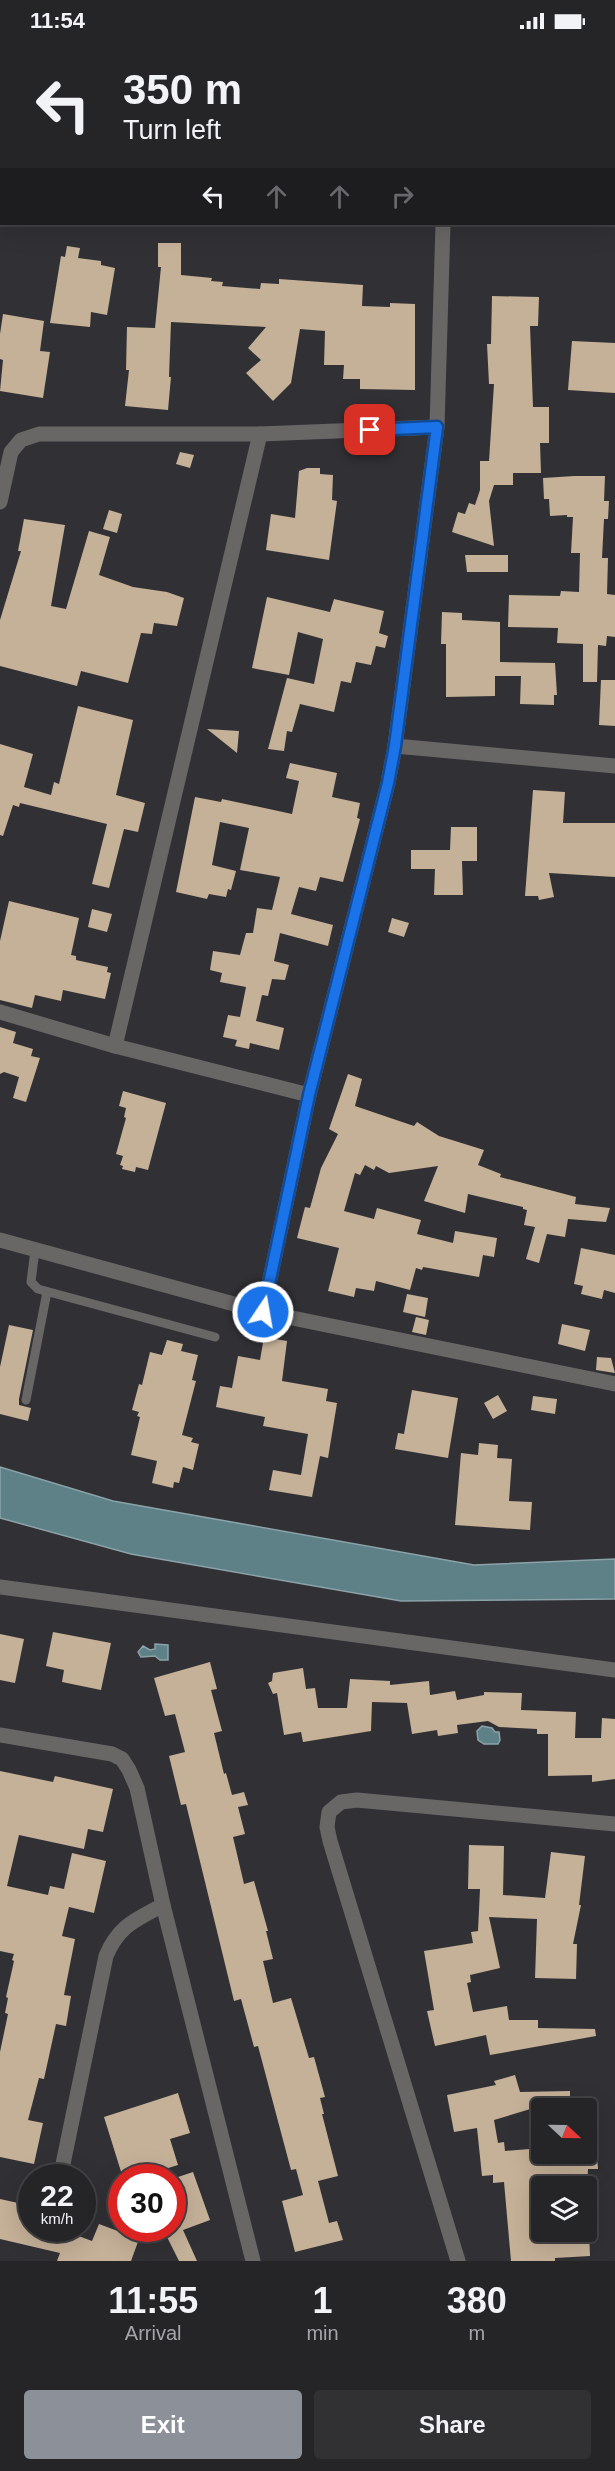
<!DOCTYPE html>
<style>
:root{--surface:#252528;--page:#313134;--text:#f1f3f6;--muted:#a3a5a8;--line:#424245;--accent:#8c9099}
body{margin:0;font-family:Arial,sans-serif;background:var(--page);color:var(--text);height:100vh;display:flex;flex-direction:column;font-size:22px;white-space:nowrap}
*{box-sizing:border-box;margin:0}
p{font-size:20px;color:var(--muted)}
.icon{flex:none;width:33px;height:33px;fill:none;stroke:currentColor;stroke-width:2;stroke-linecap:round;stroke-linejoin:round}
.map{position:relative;height:2219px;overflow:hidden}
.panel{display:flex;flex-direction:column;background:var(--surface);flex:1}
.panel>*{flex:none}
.guide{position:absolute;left:0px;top:0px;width:615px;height:183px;box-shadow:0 6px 24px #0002,0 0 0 2px var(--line);background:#252528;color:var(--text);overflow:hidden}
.needle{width:39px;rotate:112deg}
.buttons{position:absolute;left:531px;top:2056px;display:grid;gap:12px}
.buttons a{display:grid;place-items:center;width:66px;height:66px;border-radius:6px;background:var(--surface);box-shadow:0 6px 24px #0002,0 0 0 2px var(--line);font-size:30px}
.speed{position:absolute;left:18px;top:2122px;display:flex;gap:12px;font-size:30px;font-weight:700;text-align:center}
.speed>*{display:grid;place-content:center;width:78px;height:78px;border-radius:50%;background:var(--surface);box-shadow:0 6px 24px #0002,0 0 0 2px var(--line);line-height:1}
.speed small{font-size:15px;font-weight:400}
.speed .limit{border:9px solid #d22;background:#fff;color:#111}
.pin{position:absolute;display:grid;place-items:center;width:51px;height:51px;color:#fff;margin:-26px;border-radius:12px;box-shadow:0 3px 9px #0006}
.me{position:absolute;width:66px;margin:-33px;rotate:12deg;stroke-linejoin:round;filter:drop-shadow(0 0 4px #0008)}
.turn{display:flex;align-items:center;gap:21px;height:126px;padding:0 24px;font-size:27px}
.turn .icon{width:78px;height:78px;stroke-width:2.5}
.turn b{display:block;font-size:42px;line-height:51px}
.lanes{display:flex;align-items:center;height:57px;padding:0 24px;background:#0003;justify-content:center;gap:30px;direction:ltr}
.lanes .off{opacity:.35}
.eta{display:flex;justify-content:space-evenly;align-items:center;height:102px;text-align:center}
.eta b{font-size:36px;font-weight:600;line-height:42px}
.primary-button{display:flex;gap:12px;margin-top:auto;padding:12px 24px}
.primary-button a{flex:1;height:69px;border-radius:6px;background:var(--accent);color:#fff;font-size:24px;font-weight:600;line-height:69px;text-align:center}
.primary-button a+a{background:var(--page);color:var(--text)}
.status{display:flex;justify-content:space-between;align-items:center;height:42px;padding:0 30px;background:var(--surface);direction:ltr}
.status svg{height:16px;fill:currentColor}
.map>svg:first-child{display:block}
.water{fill:#5e8188;stroke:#8aa2a8;stroke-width:1.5}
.building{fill:#c5b098}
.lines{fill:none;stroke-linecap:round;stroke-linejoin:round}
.lane{stroke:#696766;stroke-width:9}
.street{stroke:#696766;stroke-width:15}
.route-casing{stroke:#114b97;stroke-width:15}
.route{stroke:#1a73e8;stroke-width:10}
</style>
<div class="status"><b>11:54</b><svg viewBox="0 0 49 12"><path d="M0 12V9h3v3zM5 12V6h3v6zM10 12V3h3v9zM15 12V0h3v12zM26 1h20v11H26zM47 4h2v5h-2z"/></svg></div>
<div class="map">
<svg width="615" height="2219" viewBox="0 0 615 2219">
<rect width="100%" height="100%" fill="#313135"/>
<!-- water -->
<g class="water">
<path d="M0 1425 113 1459 474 1523 615 1517V1557L401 1559 131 1512 0 1476Z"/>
<path d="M155 1602 168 1603V1618H160L155 1614 141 1615 138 1610 143 1604 150 1608 155 1607Z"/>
<path d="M482 1684 492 1686 495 1690H499L500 1698 498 1702H484L478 1698 477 1689Z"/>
</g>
<!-- building -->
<g class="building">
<path d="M158 201H181V233L212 236 211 239 223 240 222 244 260 247 261 241 279 242V237L363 243 362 264 390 265V261L415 262V348L360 347V337H343L344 323H324L325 289 300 287 291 341 273 359 246 331 261 318 248 306 266 285 171 280 169 335H171L168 368 125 364 129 328H126L127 285 155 286 161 225H158Z"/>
<path d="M67 204 80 206 78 216 101 219V223L115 226 107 273 91 270 90 285 50 281 61 214 65 215Z"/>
<path d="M492 254 539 255 538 284H530L533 365H549V401H540L541 431H513V443H494L489 459 494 504 452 490 458 470 465 472 469 461 475 463 480 448V419H489L494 342H489L487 302H491Z"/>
<path d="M3 272 44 279 40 309 50 310 43 356 0 349 3 318 0 317V292Z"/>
<path d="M572 299 615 301V351L568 348Z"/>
<path d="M180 410 194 413 190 426 176 422Z"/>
<path d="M307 426H320V432L333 433 332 458 337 459 329 518 266 508 271 472 295 476 299 429Z"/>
<path d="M574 434H605L604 459H609L608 477H604L602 516H608L607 552 615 553V595L607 594 606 604 598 603 597 640H583V602L557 601 558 586 508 585 509 553 560 554 561 549 579 550 580 511H571L573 475H567V473L550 474 549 457H544L543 436Z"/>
<path d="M109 468 122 472 117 491 103 487Z"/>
<path d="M24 477 65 483 51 564 66 567 89 489 110 495 99 533 133 545 167 550 184 556 177 584 154 581 152 592 141 591 128 641 81 629 77 644 0 624V578L21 509H18Z"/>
<path d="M465 513H508V530H467Z"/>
<path d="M267 555 330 570 334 557 384 569 379 591 388 594 385 606 376 604 371 623 356 620 351 641 341 639 334 670 300 662 292 690 287 689 284 709 268 707 287 636 314 642 323 597 298 590 289 633 252 626Z"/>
<path d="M442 570 462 571V578L500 580V620L555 621 557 653H554V663L520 662 521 634H495V654L446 655V602H441Z"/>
<path d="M601 638H615V684L599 683Z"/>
<path d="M78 664 133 678 116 753 145 761 138 790 124 787 109 846 92 842 107 782 20 761 19 765 13 763 3 794 0 793V702L33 712 24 745 51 753 54 740 59 742Z"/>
<path d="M207 687 239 689 237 711Z"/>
<path d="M290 721 337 731 332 755 360 761 357 776 360 777 343 840 320 835 316 849 299 845 291 872 333 883 328 904 280 891 274 919 289 923 285 938 272 937 268 954 262 953 256 979 284 986 279 1008 250 1001 249 1007 235 1004 237 998 223 995 228 973 240 975 246 945 220 940 222 931 210 928 213 909 240 913 246 891H253L257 866 272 868 280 835 240 828 249 786 220 780 212 823 236 829 231 848 228 847 226 855 209 852 207 857 176 850 195 755 221 760 222 757 292 772 299 739 286 736Z"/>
<path d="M533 748 565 750 563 781H615V835L549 831 554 855 539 858 538 854H525Z"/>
<path d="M451 785H477V819H462L463 853H434L435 827H411V808H450Z"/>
<path d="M9 859 79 876 71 913 76 914V918L108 925 107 930 111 931 105 957 63 948 61 959 35 953 32 966 0 958V899Z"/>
<path d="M92 867 112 872 107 890 88 885Z"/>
<path d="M392 876 409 881 404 895 388 890Z"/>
<path d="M0 985 16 990 13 1001 33 1007 31 1014 40 1016 26 1060 13 1056 19 1035 4 1030 0 1032Z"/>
<path d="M348 1032 362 1037 355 1064 414 1084 417 1080 439 1094 484 1108 478 1123 501 1132 500 1135 576 1155 575 1162 610 1166 606 1180 568 1177 565 1195 547 1192 539 1221 526 1217 535 1185 524 1183 527 1168 523 1167V1165L468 1152 465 1171 424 1159 438 1124 389 1131 376 1124 374 1128 365 1123 360 1133 355 1131 344 1169 374 1177 377 1166 421 1178 417 1192 453 1201 455 1189 497 1196 494 1215 483 1213 479 1235 423 1225 422 1228 416 1226 410 1248 376 1239 374 1249 356 1246 354 1255 328 1249 339 1206 297 1196 305 1165 310 1166 321 1126 338 1092 329 1087Z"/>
<path d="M123 1049 166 1061 148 1128 136 1125 135 1130 122 1127 123 1124 120 1123 123 1114 116 1112 126 1076 124 1075 126 1066 119 1064Z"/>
<path d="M581 1206 615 1213V1251L604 1248 602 1257 581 1252 583 1244 574 1242Z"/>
<path d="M407 1252 428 1256 425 1275 403 1270Z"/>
<path d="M416 1275 429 1278 426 1293 412 1290Z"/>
<path d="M562 1282 590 1288 585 1309 558 1302Z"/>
<path d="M9 1283 33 1288 19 1357V1363L31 1366 28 1379 0 1372V1325Z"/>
<path d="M264 1295 287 1299 282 1339 328 1347 326 1359 337 1361 328 1416 320 1414 312 1455 269 1448 273 1428 301 1433 308 1392 263 1384 265 1375 216 1365 220 1344 232 1346 238 1314 260 1318Z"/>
<path d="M167 1298 183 1302 181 1309 198 1313 192 1338 196 1339 182 1393 193 1396 191 1400 199 1402 193 1428 183 1425 179 1441 174 1440 173 1446 152 1441 157 1419 131 1413 140 1375 137 1374 139 1370 132 1368 139 1342 142 1343 150 1310 162 1313Z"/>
<path d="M597 1315 611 1316 615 1331 596 1328Z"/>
<path d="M412 1348 458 1356 448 1416 395 1407 398 1391 404 1392Z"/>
<path d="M498 1353 507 1369 493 1377 484 1361Z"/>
<path d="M533 1354 557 1357 555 1372 531 1368Z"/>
<path d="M479 1401 498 1403 497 1416 512 1417 509 1459 532 1460 530 1488 455 1483 461 1411 478 1413Z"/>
<path d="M53 1590 111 1601 101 1648 62 1640 64 1628 46 1624Z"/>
<path d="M0 1592 24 1597 15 1641 0 1638Z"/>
<path d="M210 1620 217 1647 211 1648 222 1689 214 1691 224 1732 226 1731 232 1753 244 1750 248 1763 238 1765 245 1792 233 1795 244 1842 254 1839 268 1889H266L273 1917 263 1919 273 1961 291 1956 309 2016 314 2015 325 2055 320 2056 324 2072H322L338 2134 318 2139 329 2181 337 2179 343 2198 295 2210 282 2159 303 2153 296 2127 291 2128 258 2004 254 2005 241 1957 234 1959 186 1762 181 1763 169 1714 185 1710 175 1672 165 1674 154 1636Z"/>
<path d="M303 1626 306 1647 315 1646 318 1666H347L350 1637 390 1639V1643L429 1639 430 1653 455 1649 457 1658 484 1653V1650L522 1651 521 1668 576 1670 575 1696H601L602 1676 615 1677V1737L592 1740V1733L548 1734V1692H537V1687L499 1685 488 1679 457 1683 458 1691 438 1694 437 1688 412 1692 407 1661 372 1660 371 1689 303 1700 301 1690 284 1693 277 1651 273 1652 268 1641 272 1639 273 1631Z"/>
<path d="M0 1729 53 1740 55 1734 113 1747 103 1790 88 1787 84 1807 19 1793 7 1844 48 1853 50 1844 64 1847 72 1811 106 1819 94 1871 69 1865 62 1894 75 1897 64 1953 71 1954 66 1984 56 1982 44 2037 39 2036 28 2078 43 2081 34 2122 0 2115V2010L8 1972 5 1971 8 1956 6 1955 14 1919 12 1918 14 1912 0 1909Z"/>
<path d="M469 1803 504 1804 503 1853 545 1856 551 1810 585 1814 579 1863H581L573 1902H577L576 1937 535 1936 537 1877 489 1875 500 1926 470 1933 471 1940 467 1941 473 1970 507 1964 509 1978H538V1986L595 1987 596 1994 490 2013 486 1993 435 2004 427 1969 434 1968 424 1909 473 1901 471 1890 478 1889 480 1847H468Z"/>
<path d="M515 2033 520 2050 570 2049V2067H538L537 2065 494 2078 498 2101 504 2100 505 2109 542 2106V2112H597L598 2127H588L587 2145H540L542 2190H589L590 2214 555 2216V2219H511L504 2140 493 2141V2133L482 2134 477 2086 454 2090 447 2053 496 2043 494 2039Z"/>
<path d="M178 2051 190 2091 170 2097 178 2123 136 2136H123L104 2075Z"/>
<path d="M193 2130 210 2178 183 2188 197 2219H179L163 2187H172V2137Z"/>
<path d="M0 2157 32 2164V2187H60L92 2199 99 2182 139 2197 131 2219H57L60 2211 0 2197Z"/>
</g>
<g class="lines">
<!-- lane -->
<g class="lane">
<path d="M35 1208 31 1240 38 1247 215 1295"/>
<path d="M26 1358 47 1250"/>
</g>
<!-- street -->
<g class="street">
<path d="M102 0V2"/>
<path d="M305 0V2"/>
<path d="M0 163H2"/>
<path d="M614 167H615"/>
<path d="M0 460 11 410 21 398 39 392H260L437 385"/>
<path d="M395 704 615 724"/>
<path d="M0 970 115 1004 309 1053"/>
<path d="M115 1004 260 392"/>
<path d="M0 1198 263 1270 615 1342"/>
<path d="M263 1270 309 1053 388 741 395 704 437 385 443 182"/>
<path d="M0 1545 615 1628"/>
<path d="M0 1693 112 1712 122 1717 129 1728 137 1746 163 1863 253 2219"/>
<path d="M63 2122 106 1914C119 1883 136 1878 163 1863"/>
<path d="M458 2219 330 1799 327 1785 329 1770 341 1760 357 1758 615 1782"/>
</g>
</g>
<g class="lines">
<defs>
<path id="route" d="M263 1270 309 1053 388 741 395 704 437 385 370 388"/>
</defs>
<!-- route casing -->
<use href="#route" class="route-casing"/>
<!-- route -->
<use href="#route" class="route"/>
</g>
</svg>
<div class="buttons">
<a><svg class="needle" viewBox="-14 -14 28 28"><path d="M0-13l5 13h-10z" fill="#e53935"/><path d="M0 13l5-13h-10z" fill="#a3a5a8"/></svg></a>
<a><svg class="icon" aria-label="layers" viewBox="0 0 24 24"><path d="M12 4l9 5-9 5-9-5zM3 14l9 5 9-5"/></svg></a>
</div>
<div class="speed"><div>22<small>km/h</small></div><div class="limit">30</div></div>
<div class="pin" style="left:370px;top:388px;background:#d93025"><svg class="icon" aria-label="arrive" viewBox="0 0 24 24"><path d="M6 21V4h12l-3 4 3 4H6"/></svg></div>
<svg class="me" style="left:263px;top:1270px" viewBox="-20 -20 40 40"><circle r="17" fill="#1a73e8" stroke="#fff" stroke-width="3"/><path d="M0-11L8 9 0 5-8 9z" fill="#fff"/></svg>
<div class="guide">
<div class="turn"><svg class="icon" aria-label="left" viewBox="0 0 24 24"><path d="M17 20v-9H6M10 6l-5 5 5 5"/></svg><div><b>350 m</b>Turn left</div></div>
<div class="lanes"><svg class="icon" aria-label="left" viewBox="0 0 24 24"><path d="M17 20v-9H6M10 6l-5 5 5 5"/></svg><svg class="icon off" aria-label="ahead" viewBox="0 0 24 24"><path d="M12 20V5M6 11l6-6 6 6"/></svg><svg class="icon off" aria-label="ahead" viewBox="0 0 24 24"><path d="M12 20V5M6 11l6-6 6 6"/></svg><svg class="icon off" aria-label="right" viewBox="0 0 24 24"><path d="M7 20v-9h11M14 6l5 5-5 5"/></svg></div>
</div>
</div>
<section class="panel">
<div class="eta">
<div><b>11:55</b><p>Arrival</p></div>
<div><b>1</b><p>min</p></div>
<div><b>380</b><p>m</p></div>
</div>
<div class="primary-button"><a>Exit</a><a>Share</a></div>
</section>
